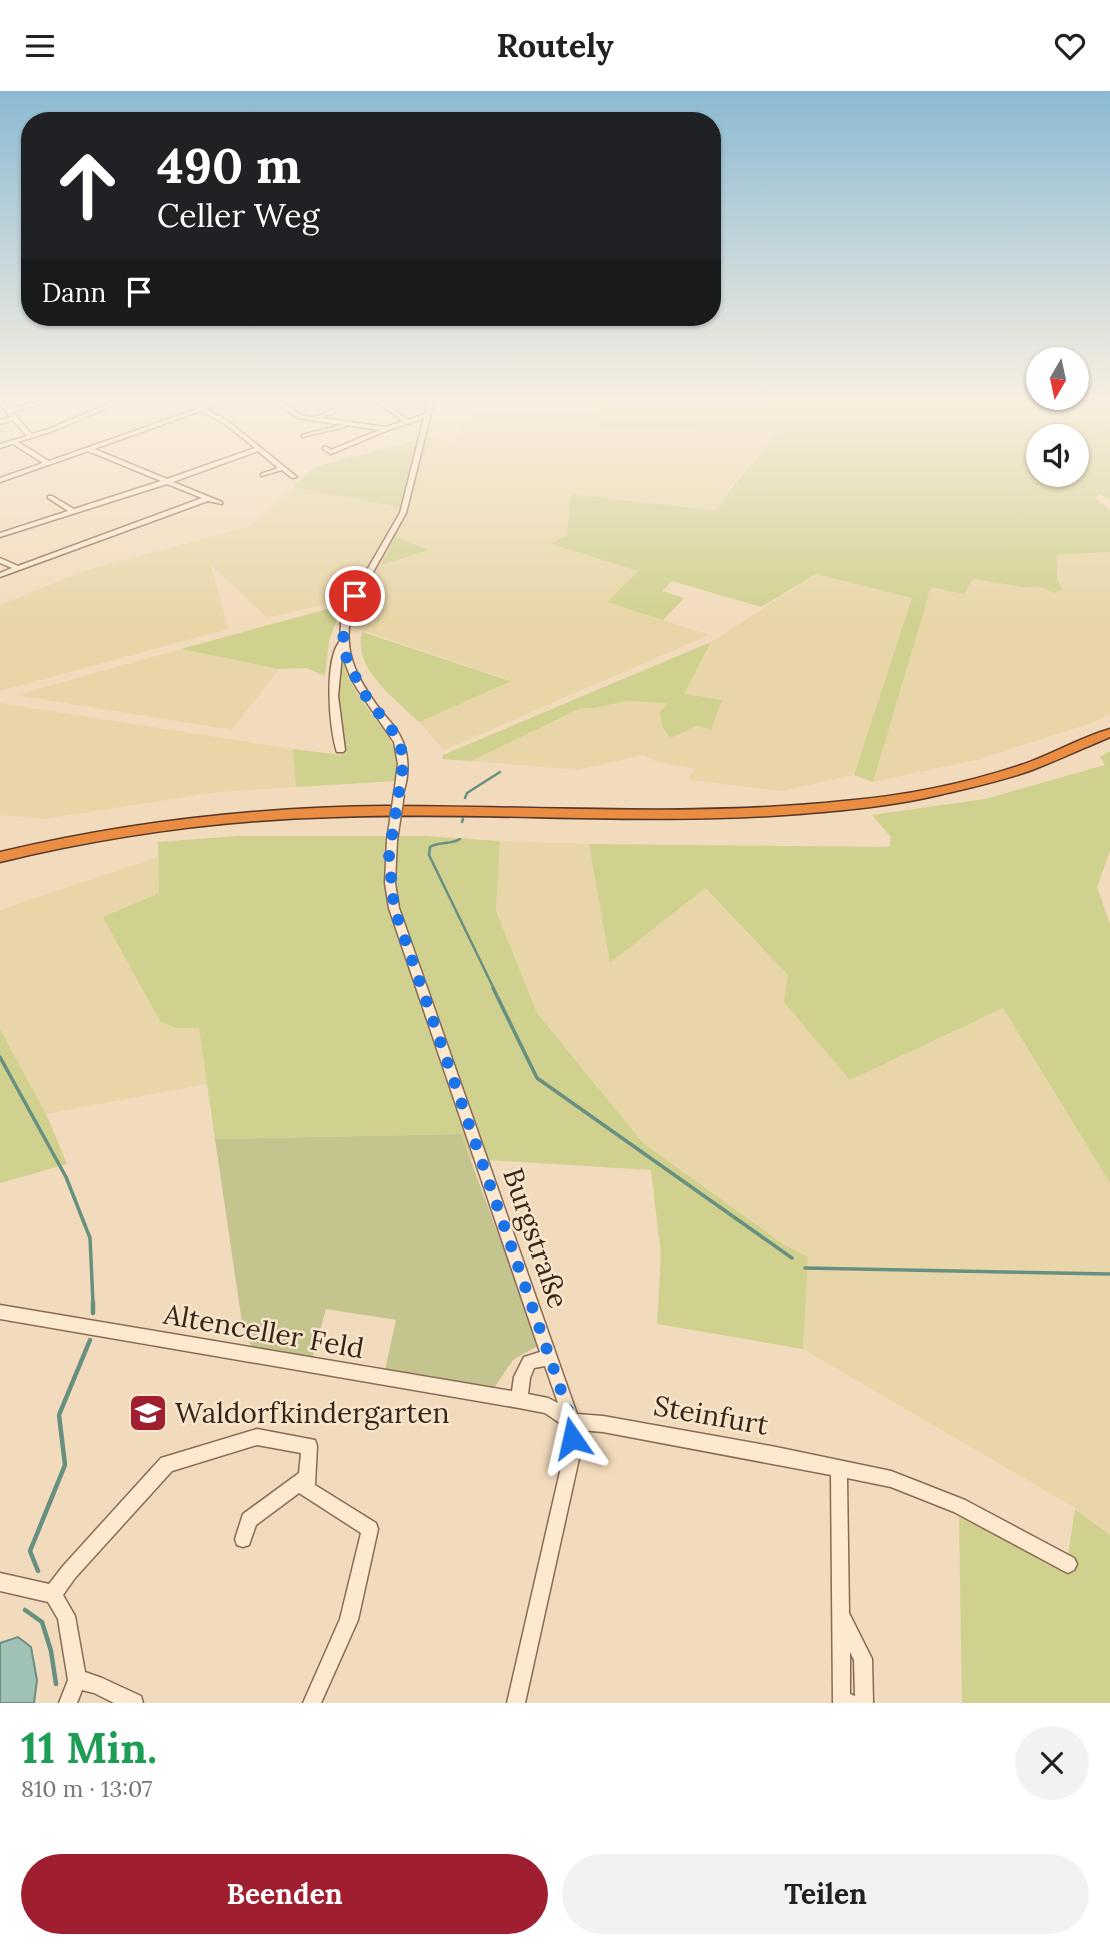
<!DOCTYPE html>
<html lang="de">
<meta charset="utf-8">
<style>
:root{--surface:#fff;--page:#f2f2f2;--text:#202124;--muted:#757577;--accent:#9f1e2f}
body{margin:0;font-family:Lora,serif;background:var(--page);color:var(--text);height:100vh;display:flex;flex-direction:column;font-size:26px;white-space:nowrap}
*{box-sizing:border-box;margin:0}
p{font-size:23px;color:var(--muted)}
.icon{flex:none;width:38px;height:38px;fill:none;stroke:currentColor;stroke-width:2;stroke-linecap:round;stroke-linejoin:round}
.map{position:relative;height:1612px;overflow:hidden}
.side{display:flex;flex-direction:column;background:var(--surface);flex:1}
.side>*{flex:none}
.top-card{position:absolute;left:21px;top:21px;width:700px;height:214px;border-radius:28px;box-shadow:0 2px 5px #0004;background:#202124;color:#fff;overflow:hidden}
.needle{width:46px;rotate:189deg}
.controls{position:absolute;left:1026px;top:256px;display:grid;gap:14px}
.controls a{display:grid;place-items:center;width:63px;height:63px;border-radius:50%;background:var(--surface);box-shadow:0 2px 5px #0004;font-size:35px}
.pin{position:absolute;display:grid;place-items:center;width:60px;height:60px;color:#fff;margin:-30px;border:4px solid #fff;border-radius:50%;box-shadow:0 2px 7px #0007}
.me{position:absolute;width:77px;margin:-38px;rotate:349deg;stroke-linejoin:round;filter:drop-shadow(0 0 5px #0008)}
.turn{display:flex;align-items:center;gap:24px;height:147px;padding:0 21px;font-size:32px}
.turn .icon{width:91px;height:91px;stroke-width:2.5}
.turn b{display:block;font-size:49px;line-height:60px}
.then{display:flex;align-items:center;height:66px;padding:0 21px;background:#0003;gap:14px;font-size:26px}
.round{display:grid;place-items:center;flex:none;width:74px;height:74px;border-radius:37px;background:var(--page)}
.head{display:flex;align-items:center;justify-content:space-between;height:119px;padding:0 21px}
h1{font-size:42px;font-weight:700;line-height:52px;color:#1e9e55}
.button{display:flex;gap:14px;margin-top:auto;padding:14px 21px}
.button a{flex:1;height:80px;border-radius:42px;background:var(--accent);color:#fff;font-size:28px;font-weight:700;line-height:80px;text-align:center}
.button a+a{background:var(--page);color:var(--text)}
header{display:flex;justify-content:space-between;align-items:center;height:91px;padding:0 21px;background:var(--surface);font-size:32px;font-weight:700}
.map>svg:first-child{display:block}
.farmland{fill:#e8d6a8}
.green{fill:#d0d08f;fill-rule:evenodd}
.cemetery{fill:#c4c48f}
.water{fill:#a0c2b4;stroke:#679081;stroke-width:2}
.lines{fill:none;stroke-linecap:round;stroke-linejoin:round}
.stream-far2{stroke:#679081;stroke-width:2.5}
.stream-far1{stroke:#679081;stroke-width:3.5}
.stream{stroke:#679081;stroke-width:4.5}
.minor-casing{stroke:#8a6a54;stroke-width:3}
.highway-casing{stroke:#573929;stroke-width:3}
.minor{fill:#fce9cf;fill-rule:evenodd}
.highway{fill:#ea8d43;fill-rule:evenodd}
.minor-bridge-casing{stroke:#8a6a54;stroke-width:13;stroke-linecap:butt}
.minor-bridge{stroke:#fce9cf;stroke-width:10}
.route{stroke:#1a73e8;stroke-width:12;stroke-dasharray:0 21.6}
.labels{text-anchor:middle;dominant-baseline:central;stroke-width:5;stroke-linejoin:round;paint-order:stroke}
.near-street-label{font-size:28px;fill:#38251a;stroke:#f8e6cc}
.near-poi-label{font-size:28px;fill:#38251a;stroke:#f8e6cc;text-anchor:start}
</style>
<header><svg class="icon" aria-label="menu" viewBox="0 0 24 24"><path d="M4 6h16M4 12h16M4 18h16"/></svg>Routely<svg class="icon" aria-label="heart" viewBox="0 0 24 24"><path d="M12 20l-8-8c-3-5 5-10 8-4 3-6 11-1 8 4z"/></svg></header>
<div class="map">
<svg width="1110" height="1612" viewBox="0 0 1110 1612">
<rect width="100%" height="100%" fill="#f2dbbc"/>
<!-- farmland -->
<g class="farmland">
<path d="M476 306H599L602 336 779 341 730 396 717 420 572 403 567 445 552 453 638 480 608 511 709 544 444 659 419 631 509 589 349 535 357 510 354 506 267 527 211 474 228 538 0 600V514L84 480 251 435 293 396 408 418 430 346 455 352 460 333 471 332Z"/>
<path d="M1110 461V622L1095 631 976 669 873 691 931 495 964 503 973 488 1029 497 1057 489V464Z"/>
<path d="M816 483 912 507 854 684 782 700 688 689 694 678 657 671 643 664 578 679 471 670 581 617H594L626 610 669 612 683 603 711 551Z"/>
<path d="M181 558 279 578 232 639 16 604Z"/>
<path d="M0 612 293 658 296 696 217 701 44 728 0 724Z"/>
<path d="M500 750 589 753 610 872 704 797 788 884 850 989 1003 917 1110 1092V1444L1075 1417 803 1258 808 1166 783 1153 643 1052 537 922 496 820Z"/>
<path d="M158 766 159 802 103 826 176 937H199L207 993 46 1023 0 938V819Z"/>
</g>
<!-- green -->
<g class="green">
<path d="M599 306H1107L1110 310V409L1100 403 1096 407 1110 419V461L1057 464V489L1062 498 1055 502 1037 495 1029 497 973 488 964 503 931 496 873 691 854 684 912 507 816 483 761 516 672 490 662 500 684 507 663 529 607 511 638 480 551 453 567 445 571 403 717 420C733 390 758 368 778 341L601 336ZM1038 345H1076V383H1038Z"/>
<path d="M430 346 408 418 293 396 315 376Z"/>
<path d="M395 446 429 459 381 474Z"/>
<path d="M342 514 329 550 325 585 306 577 279 578 181 558Z"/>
<path d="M362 541 510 590H511L419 631C395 608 352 577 362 541Z"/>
<path d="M711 551 684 603 722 609 711 638 697 635 670 647 662 635 660 621 668 612 626 610 594 617H581L471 670 442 668 443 664Z"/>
<path d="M340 561C345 576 349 590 357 602 378 637 400 644 397 690L296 696 293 658 341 664 336 602Z"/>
<path d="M1110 660V760L1097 796 1110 833V1092L1003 917 850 989 784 911 788 884 705 797 610 872 589 753 889 756 891 746 872 724 985 708 1105 674 1100 666Z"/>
<path d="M239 745H422L500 750 496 820 537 922 643 1052 783 1153 808 1166 803 1258 657 1233 661 1163 651 1079 471 1068 460 1043 215 1048 199 937H176L160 930 103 826 159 802 158 751Z"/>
<path d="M0 938 46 1023 67 1073 0 1092Z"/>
<path d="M1075 1418 1110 1444V1612H962L959 1426 1066 1478Z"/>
</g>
<!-- cemetery -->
<path class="cemetery" d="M461 1043 539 1254 513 1269 492 1300 384 1283 396 1229 326 1218 311 1271 258 1262 244 1245 215 1048Z"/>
<!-- water -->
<path class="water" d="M18 1546 31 1556 37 1589 34 1612H0V1552Z"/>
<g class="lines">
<!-- stream-far2 -->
<g class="stream-far2">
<path d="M465 707 467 702 500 681"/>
<path d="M462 731 463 728"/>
<path d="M460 748C451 754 440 750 430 756L429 764 494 898"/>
</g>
<!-- stream-far1 -->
<g class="stream-far1">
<path d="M493 897 537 987 792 1167"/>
<path d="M0 966 66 1086 90 1147 93 1212"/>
<path d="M805 1177 1110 1183"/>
</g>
<!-- stream -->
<g class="stream">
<path d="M93 1211V1222"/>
<path d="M38 1480 30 1460 65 1374 59 1324 90 1249"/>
<path d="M25 1519 42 1531 51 1560 56 1593"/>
</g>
<defs>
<g id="minor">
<path d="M56 306H67L12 321 32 343 49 338 125 306H133L53 340 18 351 49 370 197 318 188 313 154 306C171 306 187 308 202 316L230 306H239L206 318 229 331 297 386 292 387 282 379 261 385V383L278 377 258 360 173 391 222 411V413L208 410 0 486V482L12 477 0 472V467L18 475 202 407 167 393 0 446V442L68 420 48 407V405H52L74 418 161 390 88 360 0 391V387L43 372 13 353 0 357V353L27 345 13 329 0 333V329L10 326 0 314V309L9 318ZM201 320 225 333 255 357 167 388 94 358Z"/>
<path d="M266 306C284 306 294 326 312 326 319 326 326 321 333 318L335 319V321L322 327 386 336 403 330 369 306H376L408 329 425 323 429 306H435L406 422 353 517C340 559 357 588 382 621 389 630 397 637 401 647 410 664 409 688 402 705H396L394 703 398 673 394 651 358 599 351 587 342 564 338 605 345 659 343 661H337C329 638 324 569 340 550L341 532 345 517 400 422 424 327 386 340 331 363 323 358V356H327L331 359 379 339 345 334V336L302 346V344L342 334 298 327Z"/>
<path d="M392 745 397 749 395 792 399 817 577 1323 603 1325 776 1356 891 1380 965 1409 1074 1467 1077 1473 1074 1479 1068 1482 1062 1479 954 1421 891 1396 847 1387 849 1522 872 1568 873 1612H833L831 1384 603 1341 580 1339V1363L525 1612H507L564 1363V1335L545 1322 519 1317 0 1228V1214L512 1300 514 1286 524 1266 540 1261 389 817 385 792 387 749ZM545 1275 558 1312 548 1307 528 1303 530 1287 534 1277ZM850 1561 854 1569 855 1605 850 1603Z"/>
<path d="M257 1338 315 1349 317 1355 315 1394 376 1432 378 1438 358 1529 321 1612H303L340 1528 361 1442 299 1402 256 1434 249 1454 243 1456 237 1454 235 1448 243 1423 299 1382 301 1362 257 1354 172 1380 75 1487 63 1504 75 1525 85 1581 102 1587 141 1605 143 1612H114L94 1602 82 1599 77 1612H59L68 1589 58 1528 48 1511 0 1500V1482L49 1493 63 1475 161 1367Z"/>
</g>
<path id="highway" d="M1110 638V646C1084 657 1058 669 1032 679 1002 690 969 697 939 704 893 715 845 719 799 723 645 735 490 720 335 726 222 729 111 744 0 771V761C127 731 256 716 386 715 539 715 692 726 844 710 903 705 964 693 1021 674 1051 664 1079 647 1110 638Z"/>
</defs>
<!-- minor casing -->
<use href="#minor" class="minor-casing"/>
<!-- highway casing -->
<use href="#highway" class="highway-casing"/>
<!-- minor -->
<use href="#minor" class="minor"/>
<!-- highway -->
<use href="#highway" class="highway"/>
<defs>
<path id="minor-bridge" d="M392 749 399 703"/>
</defs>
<!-- minor-bridge casing -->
<use href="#minor-bridge" class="minor-bridge-casing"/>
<!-- minor-bridge -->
<use href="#minor-bridge" class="minor-bridge"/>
</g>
<!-- sky -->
<linearGradient id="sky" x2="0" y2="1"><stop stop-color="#8bbad3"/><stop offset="0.58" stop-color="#f9efe1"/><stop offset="1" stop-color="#f9efe1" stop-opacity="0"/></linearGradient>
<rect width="1110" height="532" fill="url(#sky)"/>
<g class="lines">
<!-- route -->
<path class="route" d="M355 505 344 528 343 559 362 600 398 647 404 669 389 764 394 817 572 1331V1347"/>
</g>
<!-- icons -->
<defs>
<symbol id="school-square" viewBox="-11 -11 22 22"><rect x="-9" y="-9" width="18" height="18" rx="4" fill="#9f1e2f" stroke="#f8e6cc"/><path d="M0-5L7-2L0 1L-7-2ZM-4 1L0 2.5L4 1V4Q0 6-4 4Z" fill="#fff"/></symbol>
</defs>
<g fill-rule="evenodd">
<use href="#school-square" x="126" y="1300" width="44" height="44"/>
</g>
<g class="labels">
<!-- near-street labels -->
<g class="near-street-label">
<text transform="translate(536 1147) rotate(71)">Burgstraße</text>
<text transform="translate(264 1240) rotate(10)">Altenceller Feld</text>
<text transform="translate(711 1324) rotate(10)">Steinfurt</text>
</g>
<!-- near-poi labels -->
<g class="near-poi-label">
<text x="175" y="1322">Waldorfkindergarten</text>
</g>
</g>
</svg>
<div class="controls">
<a><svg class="needle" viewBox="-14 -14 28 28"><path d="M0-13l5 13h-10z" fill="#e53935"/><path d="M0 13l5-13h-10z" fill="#757577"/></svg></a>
<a><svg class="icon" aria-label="sound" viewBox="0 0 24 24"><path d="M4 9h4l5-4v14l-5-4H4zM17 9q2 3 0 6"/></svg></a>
</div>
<div class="pin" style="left:355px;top:505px;background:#d93025"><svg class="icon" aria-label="arrive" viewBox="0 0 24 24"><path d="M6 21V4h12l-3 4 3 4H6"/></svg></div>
<svg class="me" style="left:572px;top:1347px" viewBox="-20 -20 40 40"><path d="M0-17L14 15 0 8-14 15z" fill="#1a73e8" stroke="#fff" stroke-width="4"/></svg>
<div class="top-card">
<div class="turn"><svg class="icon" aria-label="ahead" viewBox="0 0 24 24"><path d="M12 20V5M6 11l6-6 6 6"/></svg><div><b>490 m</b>Celler Weg</div></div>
<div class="then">Dann<svg class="icon" aria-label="arrive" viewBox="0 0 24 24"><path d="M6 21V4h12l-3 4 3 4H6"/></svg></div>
</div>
</div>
<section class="side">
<div class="head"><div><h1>11 Min.</h1><p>810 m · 13:07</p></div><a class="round"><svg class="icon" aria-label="close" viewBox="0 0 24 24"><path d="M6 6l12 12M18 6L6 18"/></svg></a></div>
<div class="button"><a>Beenden</a><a>Teilen</a></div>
</section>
